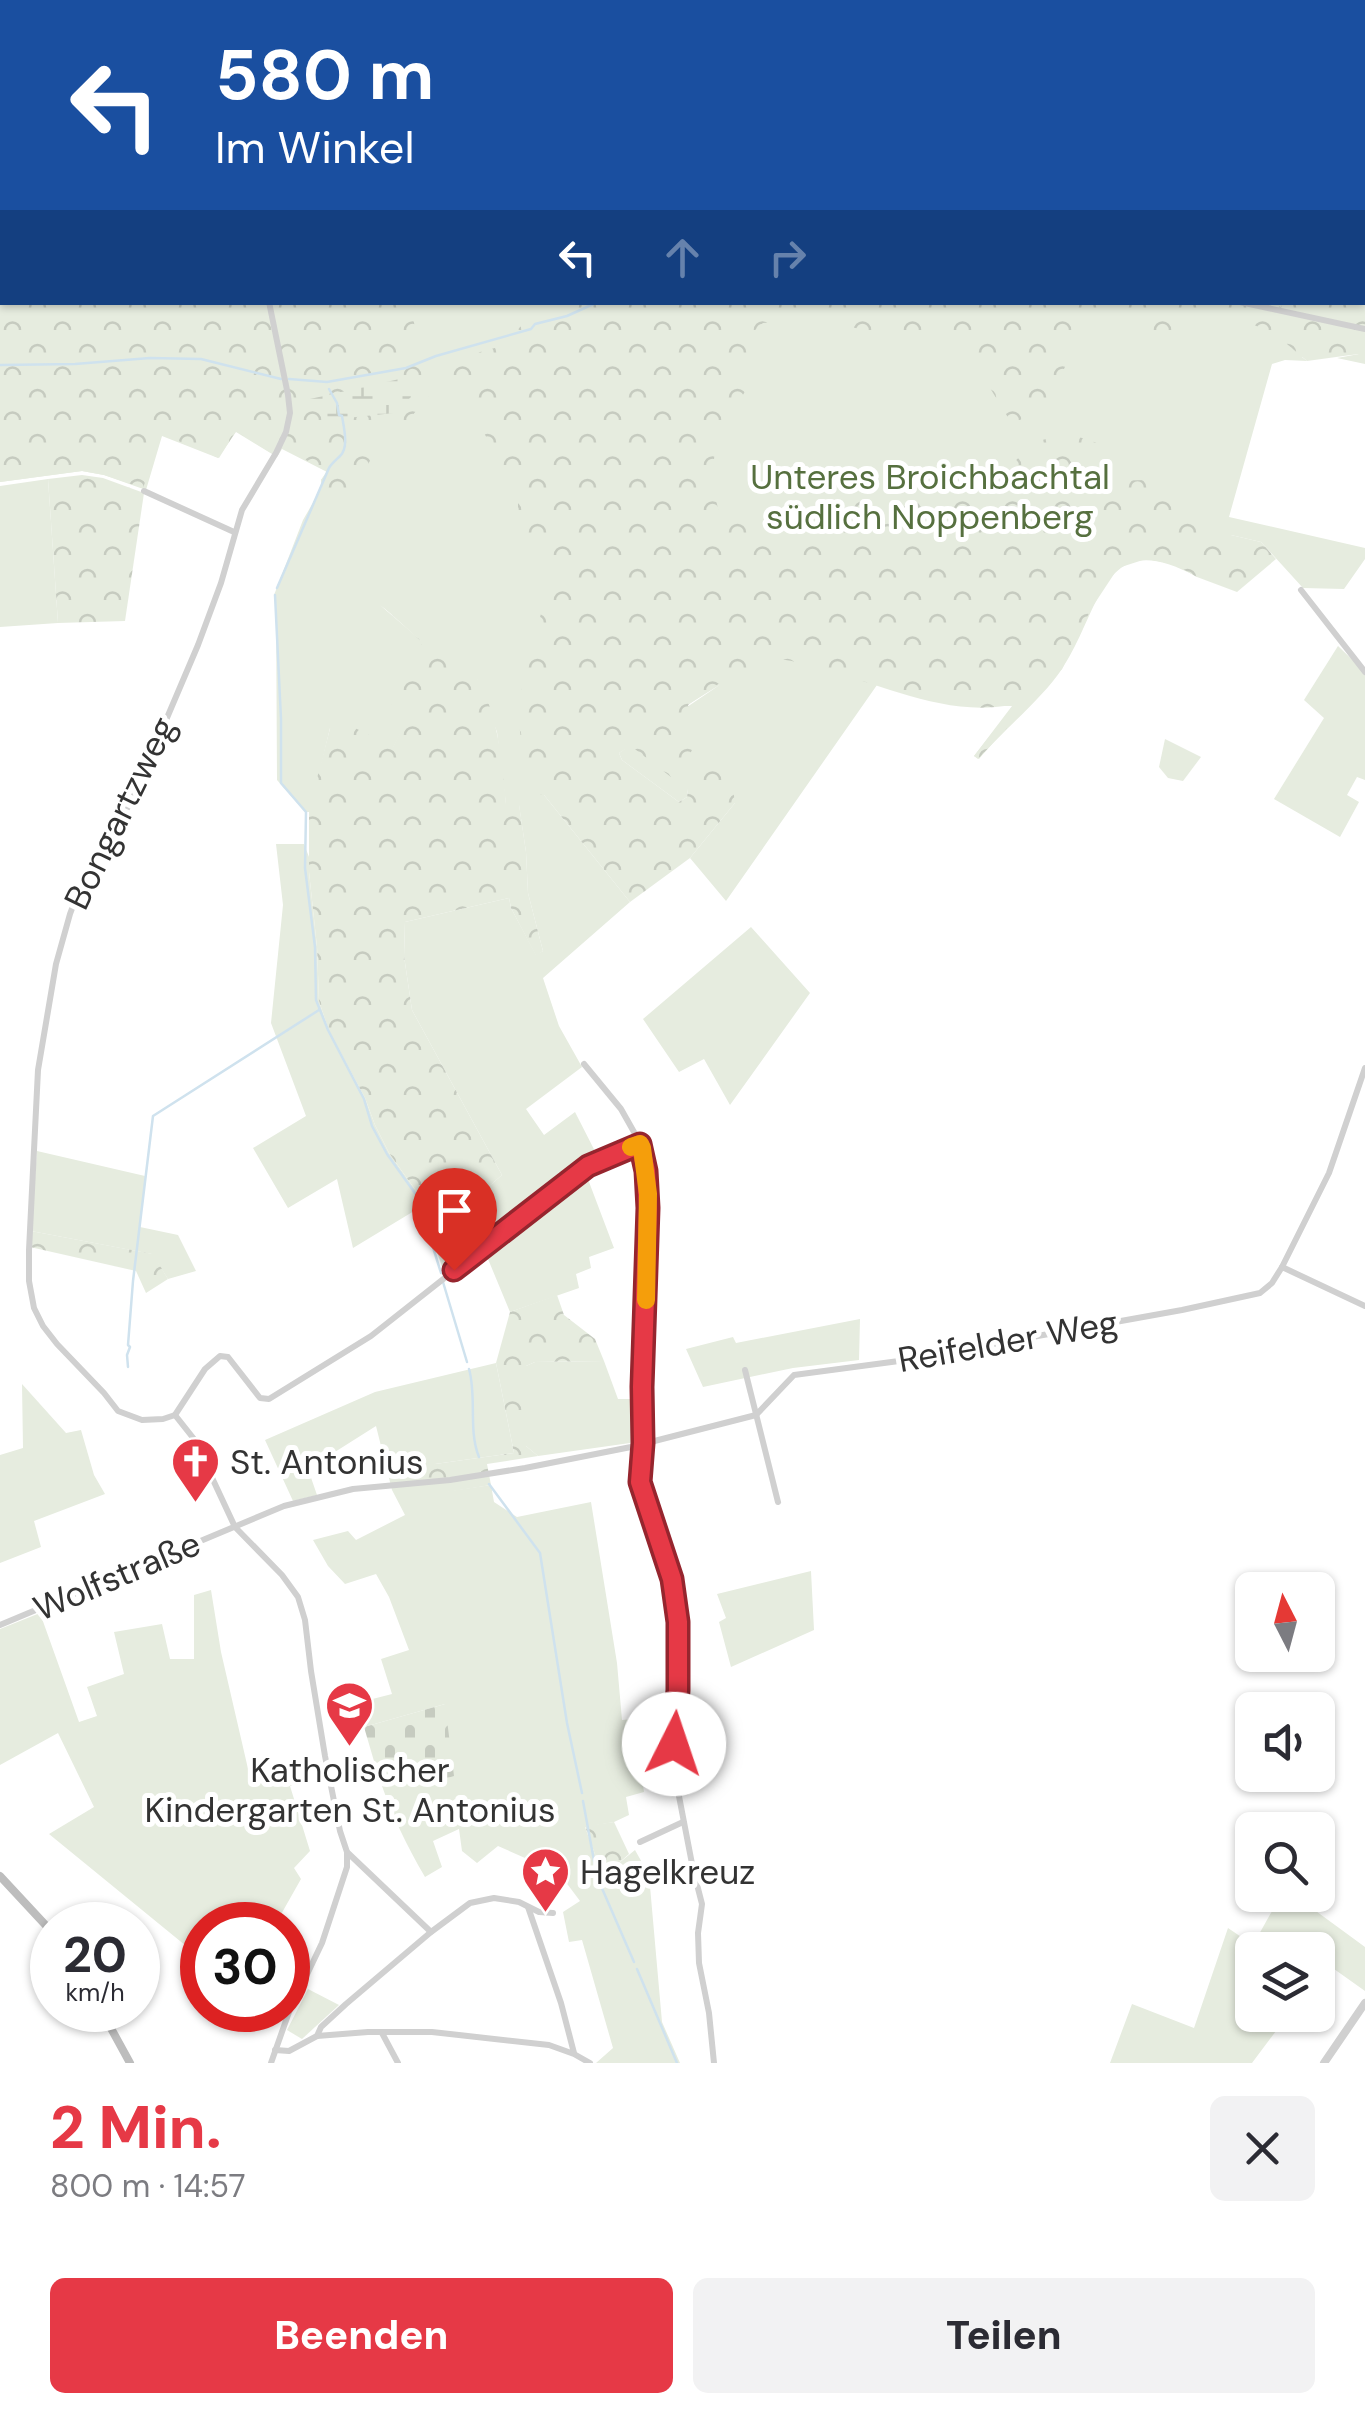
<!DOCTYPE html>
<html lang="de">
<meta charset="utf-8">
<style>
:root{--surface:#fff;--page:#f2f2f3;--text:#2b2b33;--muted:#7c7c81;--accent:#e63946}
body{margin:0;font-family:"DM Sans",sans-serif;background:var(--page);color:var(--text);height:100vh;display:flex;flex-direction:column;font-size:38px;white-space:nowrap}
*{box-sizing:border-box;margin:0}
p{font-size:32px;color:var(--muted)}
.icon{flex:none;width:55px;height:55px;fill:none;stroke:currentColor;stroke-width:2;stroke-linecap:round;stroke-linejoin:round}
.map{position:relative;height:2063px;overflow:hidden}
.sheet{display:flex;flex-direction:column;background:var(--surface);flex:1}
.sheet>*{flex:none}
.hud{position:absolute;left:0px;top:0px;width:1365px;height:305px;box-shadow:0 2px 8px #0004;background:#1a4fa0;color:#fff;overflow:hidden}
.needle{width:65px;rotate:354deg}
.tools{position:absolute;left:1235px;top:1572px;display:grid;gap:20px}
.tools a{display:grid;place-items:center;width:100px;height:100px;border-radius:15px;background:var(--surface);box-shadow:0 2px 8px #0004;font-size:50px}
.speed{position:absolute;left:30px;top:1902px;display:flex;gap:20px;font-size:50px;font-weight:700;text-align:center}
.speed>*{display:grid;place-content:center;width:130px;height:130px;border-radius:50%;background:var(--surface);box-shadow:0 2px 8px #0004;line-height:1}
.speed small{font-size:25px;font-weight:400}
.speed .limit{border:15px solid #d22;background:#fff;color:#111}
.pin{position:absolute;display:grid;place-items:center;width:85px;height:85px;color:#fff;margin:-102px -42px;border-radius:50% 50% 50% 0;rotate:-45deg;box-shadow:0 0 10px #0007}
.pin .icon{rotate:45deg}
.me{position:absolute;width:110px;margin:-55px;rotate:4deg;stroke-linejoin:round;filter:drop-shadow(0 0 8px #0008)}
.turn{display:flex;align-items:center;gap:35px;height:210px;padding:0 50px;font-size:45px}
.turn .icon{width:130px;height:130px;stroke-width:2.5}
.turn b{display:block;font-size:70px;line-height:85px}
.lanes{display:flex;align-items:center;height:95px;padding:0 50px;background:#0003;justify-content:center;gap:50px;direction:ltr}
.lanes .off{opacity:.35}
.round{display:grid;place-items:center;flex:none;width:105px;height:105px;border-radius:15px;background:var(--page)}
.overview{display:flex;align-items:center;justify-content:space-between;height:170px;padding:0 50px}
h1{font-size:60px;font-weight:800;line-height:75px;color:var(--accent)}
.cta{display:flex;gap:20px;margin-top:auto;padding:20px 50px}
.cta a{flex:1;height:115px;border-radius:15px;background:var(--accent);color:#fff;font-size:40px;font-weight:800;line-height:115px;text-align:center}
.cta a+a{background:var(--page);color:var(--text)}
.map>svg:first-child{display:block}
.green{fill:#e6ecdf}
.forest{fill:url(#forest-crowns)}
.wetland{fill:url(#wetland-marsh)}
.cemetery{fill:url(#cemetery-stones)}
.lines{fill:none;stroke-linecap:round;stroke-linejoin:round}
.stream{stroke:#cfe2ee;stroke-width:2.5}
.minor{stroke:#d0d0d0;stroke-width:6}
.tertiary{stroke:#d0d0d0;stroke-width:8}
.secondary{stroke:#bdbdbd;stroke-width:8}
.route-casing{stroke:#96252e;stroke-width:25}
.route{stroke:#e63946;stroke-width:18}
.slow{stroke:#f59e0b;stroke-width:18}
.labels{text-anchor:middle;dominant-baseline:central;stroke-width:10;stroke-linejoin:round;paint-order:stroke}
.park-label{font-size:35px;fill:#56703f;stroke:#fff}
.street-label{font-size:35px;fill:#333;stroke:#fff}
.poi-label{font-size:35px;fill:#333;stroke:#fff;text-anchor:start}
</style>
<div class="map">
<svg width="1365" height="2063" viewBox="0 0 1365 2063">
<defs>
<pattern id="forest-crowns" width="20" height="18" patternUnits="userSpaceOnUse" patternTransform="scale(2.5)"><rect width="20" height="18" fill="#e6ecdf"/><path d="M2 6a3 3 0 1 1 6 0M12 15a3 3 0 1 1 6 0" fill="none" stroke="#c6cbc0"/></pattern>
<pattern id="wetland-marsh" width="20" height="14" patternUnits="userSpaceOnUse" patternTransform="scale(2.5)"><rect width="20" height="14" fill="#e6ecdf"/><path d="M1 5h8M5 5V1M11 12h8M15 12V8" fill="none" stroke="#c6cbc0"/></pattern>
<pattern id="cemetery-stones" width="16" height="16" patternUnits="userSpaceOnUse" patternTransform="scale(2.5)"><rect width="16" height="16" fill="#e6ecdf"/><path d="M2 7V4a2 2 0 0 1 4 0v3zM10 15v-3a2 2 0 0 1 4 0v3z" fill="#c6cbc0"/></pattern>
</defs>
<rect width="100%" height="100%" fill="#fff"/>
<!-- green -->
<g class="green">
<path d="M668 0H843L838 2H667Z"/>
<path d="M1206 0H1365V126H1362V2H1206Z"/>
<path d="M2 3V177L0 178V4Z"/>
<path d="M1365 221V364L1337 358 1359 354 1302 357 1307 361 1285 360 1272 364 1229 517 1365 548V559L1344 589 1303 588 1261 542 1231 535 1221 538 1197 577C1101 524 1102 609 1062 669 1042 699 1003 730 979 759L974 756 1012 706H985L877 685 726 901 690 858 735 803 688 789 687 797 679 802 622 760 619 753 721 684 544 795 630 902 543 978 559 1026 582 1067 526 1109 544 1135 575 1112 601 1163 586 1174 614 1248 589 1257 591 1268 576 1274 579 1288 510 1312 483 1247 444 1273 432 1236 502 1175 412 1010 404 956 405 922 509 898 511 908 536 955 543 951 528 893 526 852 519 805 506 804 497 732 477 679 380 605 424 643 411 712 393 748 330 728 310 812H305L277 780 276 597 274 595 303 520 322 487 321 480 327 472 282 449 277 457 236 432 218 458 162 436 146 490 104 475 82 471 0 482V281L2 302H1362Z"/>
<path d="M48 479 58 623 0 627V486Z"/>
<path d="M1338 646 1365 672V780L1357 777 1347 795 1359 802 1340 837 1274 799 1324 718 1304 700Z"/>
<path d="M1165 739 1201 757 1183 781 1168 778 1159 767Z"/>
<path d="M276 844H304L309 857V872L317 947 319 1001 329 1031 365 1098 375 1125 389 1153 419 1195V1208L353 1248 337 1179 288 1208 253 1148 306 1116 271 1023 283 905Z"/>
<path d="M751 927 810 993 730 1105 704 1059 679 1072 643 1019Z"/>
<path d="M37 1151 145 1176 140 1227 178 1235 196 1271 168 1279 152 1254 31 1231Z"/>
<path d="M860 1319 859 1360 793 1368 703 1387 686 1349 733 1337 736 1343Z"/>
<path d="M604 1361 618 1399H636L637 1442 538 1456 526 1446V1366L535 1362Z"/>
<path d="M496 1363 514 1453 435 1464 429 1494 491 1485 494 1502 517 1517 591 1502 617 1663 622 1720 633 1719 644 1792 626 1797 629 1815 614 1822 585 1827 603 1876 635 1850 649 1875 662 2022 680 2063H596L613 2048 582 1940 569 1942 563 1912 580 1901 559 1873 498 1846 477 1863 462 1851 459 1829 433 1841 442 1867 425 1877C405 1843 388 1807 376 1768L404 1762 445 1704 364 1727 353 1704 392 1694 381 1659 409 1650 389 1597 376 1574 345 1584 328 1566 313 1540 348 1531 356 1540 405 1515 392 1490 376 1426 308 1469 317 1495 293 1501 265 1440 375 1392Z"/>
<path d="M22 1384 66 1433 81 1430 94 1475 105 1494 34 1521 41 1547 0 1563V1455L23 1448Z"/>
<path d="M811 1571 814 1630 731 1667 719 1622 726 1618 717 1594Z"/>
<path d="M211 1590 221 1652 252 1786 321 1761 323 1774 290 1786 310 1851 294 1868 301 1879 275 1925H202V1959L49 1834 94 1807 58 1733 0 1765V1629L40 1613 79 1722 97 1716 87 1687 124 1674 114 1632 162 1624 170 1659H194V1595Z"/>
<path d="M1281 1895H1294L1365 1947V1991L1327 1964 1318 1975V1950H1252V2015H1288L1252 2063H1110L1132 2004 1194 2028 1228 1928 1253 1945Z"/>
<path d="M308 1989 339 2005 302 2039 287 2030Z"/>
</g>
<!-- forest -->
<g class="forest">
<path d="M1363 126H1365V356L1358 354 1307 361 1274 333 1234 317 1192 321 1170 344 1148 348 1131 309 1100 322 1075 345 1047 406 1012 424 987 383 973 353 939 340 865 330 813 319 763 323 746 338 755 360 752 381 716 436 712 483 720 517 778 516 934 481 954 493 1004 470 1039 441 1067 433 1106 446 1105 481 1147 480 1231 535 1261 542 1276 559 1237 592 1197 577 1174 564 1146 559 1118 568 1091 609 1062 669 978 759 974 756 1015 704C948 719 884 684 821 669 807 666 790 658 776 660 744 662 714 688 688 705L697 739 685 765 671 777 631 746 619 753 622 760 679 802 687 797 688 789 675 778C701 759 703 763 731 775L735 803 690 858 630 902 544 795H541L522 747 517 707 546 594 555 535 518 545V493L488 441 467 396 453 388 440 363 502 346 522 325 583 303 1264 302 1281 307 1283 303 1362 302Z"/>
<path d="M2 177V302L410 303 429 396 398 432 365 429 358 444 372 457 339 518 322 488 321 480 327 471 283 448 271 453 236 431 219 458 162 434 143 488 104 475 82 471 0 482V178Z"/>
<path d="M82 475 103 478 144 493 125 621 58 623 48 479Z"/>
<path d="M389 597C411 614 436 631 456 650 496 690 502 752 506 804H519L526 852 528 893 543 951 536 956 511 908 509 898 405 922 404 956 412 1010 502 1175 432 1236 419 1195 389 1153 375 1125 365 1098 329 1031 319 1001 317 947 309 872V809L333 717 393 747 410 712 369 695 423 643 380 604Z"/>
<path d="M31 1231 153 1254 168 1279 146 1293 136 1271 30 1247Z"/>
<path d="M557 1295 564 1315 595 1339 604 1361 535 1362 526 1366V1446L538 1456 487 1464 491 1485 429 1495 420 1473 435 1464 514 1453 496 1363 510 1312Z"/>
<path d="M614 1822 629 1854 603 1877 585 1826Z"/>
</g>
<!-- wetland -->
<path class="wetland" d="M404 378 411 397 394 413 328 420 310 399Z"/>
<!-- cemetery -->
<path class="cemetery" d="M445 1704 454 1776 415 1788 404 1762 376 1768 364 1727Z"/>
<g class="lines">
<!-- stream -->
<g class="stream">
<path d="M1362 244H1365"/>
<path d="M0 365 75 364 150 358 201 359 281 379"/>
<path d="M289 379 327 382 406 368 436 356 531 329 535 324 567 316 598 302"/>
<path d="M277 588 329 468C332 463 336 460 340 456 349 448 344 428 342 416L339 415 337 403 329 389"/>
<path d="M275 595 281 719V783L306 812 305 868 315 947 316 1000 328 1030 364 1099 372 1126 387 1154 417 1196 441 1273"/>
<path d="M443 1282 467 1362"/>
<path d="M128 1367 127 1355 130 1347 128 1345 133 1281 153 1116 319 1010"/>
<path d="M469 1369C477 1397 468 1430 479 1457"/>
<path d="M489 1484 540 1553 567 1723 582 1793"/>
<path d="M583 1801 597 1877"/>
<path d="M601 1886 634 1962"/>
<path d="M637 1969 677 2063"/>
</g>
<!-- minor -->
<g class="minor">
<path d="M844 0 845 2"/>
<path d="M327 2V0"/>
<path d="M1050 2 1052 0"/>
<path d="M1172 2 1173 0"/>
<path d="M1240 302 1365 329"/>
<path d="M144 491 234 532"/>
<path d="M1301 590 1365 672"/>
<path d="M584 1064 621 1109 643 1148 649 1208 640 1482 673 1579 678 1623 677 1690 674 1723 673 1765 693 1869 702 1904 698 1933 699 1963 709 2013 714 2063"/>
<path d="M1282 1267 1365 1306"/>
<path d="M745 1370 778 1502"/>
<path d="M175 1415 163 1419 142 1420 118 1411 104 1393 57 1344 43 1326 34 1308 29 1281V1250L38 1070 56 964 70 914 79 890 132 800 198 645 221 583 242 510 276 453 286 432 290 413 288 395 269 302"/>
<path d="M175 1415 194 1439 235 1527 282 1575 298 1597 305 1620 311 1671 325 1756 340 1831 347 1852V1867L322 1943 289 2012 271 2063"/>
<path d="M175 1415 205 1369 220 1356 228 1357 260 1398 269 1399 371 1336 588 1165 640 1144"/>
<path d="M0 1625 284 1506 353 1489 450 1480 525 1468 631 1447 756 1415 794 1375 899 1361 1182 1310 1260 1293 1272 1283 1282 1267 1329 1173 1365 1068"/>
<path d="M640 1842 683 1822"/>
<path d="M348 1853 431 1932"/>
<path d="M528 1907 561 2003 574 2053"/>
<path d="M382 2033 398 2063"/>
<path d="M317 2036 368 2032H432L549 2045 574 2054 590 2063"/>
<path d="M275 2050 289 2051 317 2036 321 2027 346 2004 431 1932 470 1903 494 1898 519 1902 539 1912 553 1913"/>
</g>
<!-- tertiary -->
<path class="tertiary" d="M1324 2063 1365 2003"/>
<!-- secondary -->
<g class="secondary">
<path d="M0 1876 52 1932"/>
<path d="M101 2010 130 2063"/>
</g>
</g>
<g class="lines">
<defs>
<path id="route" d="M454 1270 588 1166 640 1144 646 1171 648 1208 642 1387 643 1443 640 1482 672 1579 678 1622V1690L674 1744"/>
</defs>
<!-- route casing -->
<use href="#route" class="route-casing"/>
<!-- route -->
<use href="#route" class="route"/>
<!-- slow -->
<path class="slow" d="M631 1147 640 1144 642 1148 648 1194 646 1300"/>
</g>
<!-- icons -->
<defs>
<symbol id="church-pin" viewBox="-11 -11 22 30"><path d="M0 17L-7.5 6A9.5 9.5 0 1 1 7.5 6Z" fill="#e63946" stroke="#fff"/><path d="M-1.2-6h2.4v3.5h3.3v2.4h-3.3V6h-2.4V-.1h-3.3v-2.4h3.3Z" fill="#fff"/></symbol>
<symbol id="school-pin" viewBox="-11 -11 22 30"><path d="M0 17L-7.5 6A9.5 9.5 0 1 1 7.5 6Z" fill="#e63946" stroke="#fff"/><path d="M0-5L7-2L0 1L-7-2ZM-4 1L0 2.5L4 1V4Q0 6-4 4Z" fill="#fff"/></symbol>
<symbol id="sight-pin" viewBox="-11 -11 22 30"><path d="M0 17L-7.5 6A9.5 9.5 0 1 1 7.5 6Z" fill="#e63946" stroke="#fff"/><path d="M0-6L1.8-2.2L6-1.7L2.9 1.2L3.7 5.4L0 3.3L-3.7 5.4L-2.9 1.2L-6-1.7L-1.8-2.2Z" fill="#fff"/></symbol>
</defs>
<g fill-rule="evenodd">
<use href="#church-pin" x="168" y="1434" width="55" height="75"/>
<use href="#school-pin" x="322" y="1678" width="55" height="75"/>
<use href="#sight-pin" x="518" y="1844" width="55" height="75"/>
</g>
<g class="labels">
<!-- park labels -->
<g class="park-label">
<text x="930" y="477">Unteres Broichbachtal<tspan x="930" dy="40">südlich Noppenberg</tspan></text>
</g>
<!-- street labels -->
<g class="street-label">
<text transform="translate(120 813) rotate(-64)">Bongartzweg</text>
<text transform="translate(1008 1341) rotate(-10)">Reifelder Weg</text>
<text transform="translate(117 1576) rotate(-23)">Wolfstraße</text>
</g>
<!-- poi labels -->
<g class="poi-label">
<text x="230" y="1462">St. Antonius</text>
<text x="350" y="1770" text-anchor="middle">Katholischer<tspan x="350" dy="40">Kindergarten St. Antonius</tspan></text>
<text x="580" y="1872">Hagelkreuz</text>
</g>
</g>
</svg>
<div class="tools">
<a><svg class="needle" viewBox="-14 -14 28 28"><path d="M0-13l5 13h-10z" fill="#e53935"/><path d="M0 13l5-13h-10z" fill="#7c7c81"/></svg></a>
<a><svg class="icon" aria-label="sound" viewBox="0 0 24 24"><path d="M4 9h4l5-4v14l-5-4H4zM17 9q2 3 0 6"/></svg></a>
<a><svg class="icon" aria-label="search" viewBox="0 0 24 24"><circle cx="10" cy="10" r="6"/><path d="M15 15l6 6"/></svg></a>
<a><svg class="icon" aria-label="layers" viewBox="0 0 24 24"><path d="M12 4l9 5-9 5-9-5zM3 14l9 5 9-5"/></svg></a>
</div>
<div class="speed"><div>20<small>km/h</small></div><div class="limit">30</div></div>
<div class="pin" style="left:454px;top:1270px;background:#d93025"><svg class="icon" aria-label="arrive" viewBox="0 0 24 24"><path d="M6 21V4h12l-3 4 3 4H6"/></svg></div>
<svg class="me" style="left:674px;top:1744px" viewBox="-20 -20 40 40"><circle r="19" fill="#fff"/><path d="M0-13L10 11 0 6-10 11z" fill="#e63946"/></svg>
<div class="hud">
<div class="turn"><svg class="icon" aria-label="left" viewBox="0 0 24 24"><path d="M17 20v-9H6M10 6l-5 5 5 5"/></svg><div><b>580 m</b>Im Winkel</div></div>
<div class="lanes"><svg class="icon" aria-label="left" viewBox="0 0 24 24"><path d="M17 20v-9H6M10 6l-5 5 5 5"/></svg><svg class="icon off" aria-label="ahead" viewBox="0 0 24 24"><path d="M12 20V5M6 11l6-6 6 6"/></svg><svg class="icon off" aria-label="right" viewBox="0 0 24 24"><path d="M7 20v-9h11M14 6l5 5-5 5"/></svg></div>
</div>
</div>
<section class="sheet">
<div class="overview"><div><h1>2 Min.</h1><p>800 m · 14:57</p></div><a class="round"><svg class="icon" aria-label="close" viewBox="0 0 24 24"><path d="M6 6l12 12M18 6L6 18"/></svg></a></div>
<div class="cta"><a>Beenden</a><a>Teilen</a></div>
</section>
